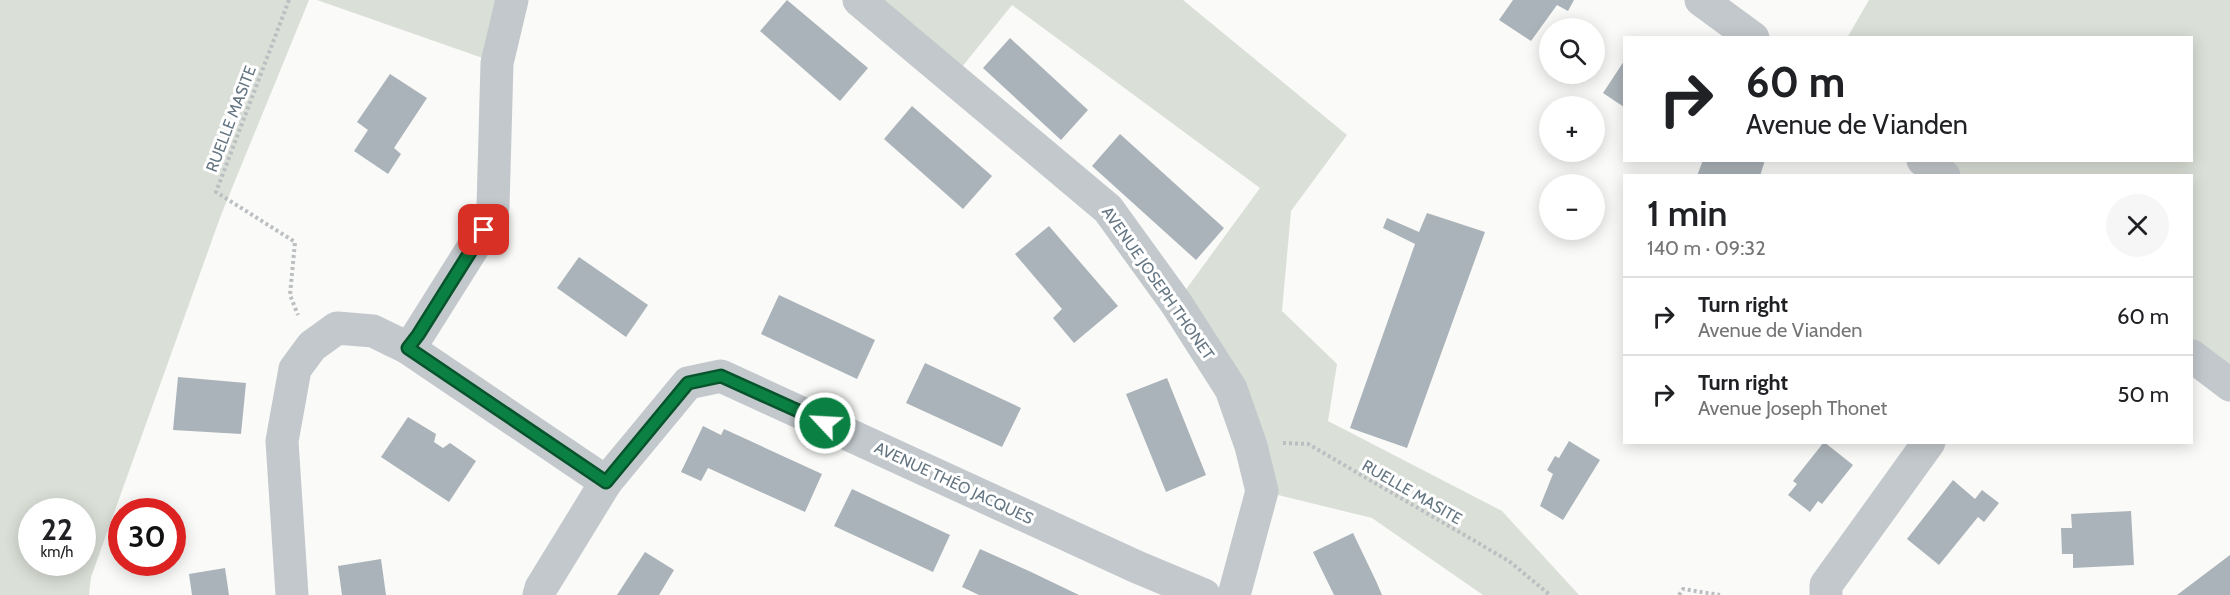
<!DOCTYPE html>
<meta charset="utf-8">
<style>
:root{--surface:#fff;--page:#f6f6f6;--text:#202124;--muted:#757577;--line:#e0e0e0}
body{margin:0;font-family:Cabin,sans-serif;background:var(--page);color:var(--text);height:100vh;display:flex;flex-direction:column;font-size:22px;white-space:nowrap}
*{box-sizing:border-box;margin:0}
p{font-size:20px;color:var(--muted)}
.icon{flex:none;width:33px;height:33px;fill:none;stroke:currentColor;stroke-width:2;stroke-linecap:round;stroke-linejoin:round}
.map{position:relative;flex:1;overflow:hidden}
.drawer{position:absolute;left:1623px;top:174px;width:570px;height:270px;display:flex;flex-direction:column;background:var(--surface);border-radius:0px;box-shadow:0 3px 15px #0003}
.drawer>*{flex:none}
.guide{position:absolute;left:1623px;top:36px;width:570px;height:126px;border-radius:0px;box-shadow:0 3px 15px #0003;background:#fff;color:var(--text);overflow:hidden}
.fabs{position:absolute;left:1539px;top:18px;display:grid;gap:12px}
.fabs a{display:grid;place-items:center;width:66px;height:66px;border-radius:50%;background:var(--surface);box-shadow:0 3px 15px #0003;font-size:30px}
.speed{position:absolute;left:18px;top:498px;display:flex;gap:12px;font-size:30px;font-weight:700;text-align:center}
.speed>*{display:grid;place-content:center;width:78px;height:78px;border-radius:50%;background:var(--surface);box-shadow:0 3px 15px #0003;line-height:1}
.speed small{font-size:15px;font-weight:400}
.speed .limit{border:9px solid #d22;background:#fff;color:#111}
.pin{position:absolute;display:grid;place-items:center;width:51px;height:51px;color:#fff;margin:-26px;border-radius:12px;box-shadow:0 3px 9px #0006}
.me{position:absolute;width:66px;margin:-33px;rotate:295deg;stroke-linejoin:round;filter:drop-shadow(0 0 4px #0008)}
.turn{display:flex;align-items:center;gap:21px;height:126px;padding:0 24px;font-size:27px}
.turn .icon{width:78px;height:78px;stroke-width:2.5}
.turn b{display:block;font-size:42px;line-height:51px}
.round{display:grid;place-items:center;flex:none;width:63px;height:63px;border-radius:32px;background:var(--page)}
.summary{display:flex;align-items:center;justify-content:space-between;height:102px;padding:0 24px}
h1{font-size:36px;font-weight:600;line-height:45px}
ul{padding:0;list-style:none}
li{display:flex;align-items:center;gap:18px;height:78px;padding:0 24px;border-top:2px solid var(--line)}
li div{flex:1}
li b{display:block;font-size:22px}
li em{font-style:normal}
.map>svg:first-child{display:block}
.green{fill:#dadfd7;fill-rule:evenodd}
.building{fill:#aab3b9}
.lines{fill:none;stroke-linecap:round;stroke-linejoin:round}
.path{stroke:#bbbfc2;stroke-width:4;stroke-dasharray:3 3;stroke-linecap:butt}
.street{stroke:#c3c8cc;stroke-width:33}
.route-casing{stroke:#07532c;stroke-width:15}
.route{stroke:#0b8043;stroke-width:10}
.labels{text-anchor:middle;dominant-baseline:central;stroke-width:6;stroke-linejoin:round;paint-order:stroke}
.street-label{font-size:16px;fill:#657683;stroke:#fff}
</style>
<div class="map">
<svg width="2230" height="595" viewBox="0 0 2230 595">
<rect width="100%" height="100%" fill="#fafaf8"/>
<!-- green -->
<g class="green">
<path d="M0 0H309L221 215 91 577 89 595H0ZM32 512H82V562H32Z"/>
<path d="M317 0H512L497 63Z"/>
<path d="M859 0H1183L1347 135 1291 211 1282 311 1337 364 1328 421 1502 511 1579 595H1483L1372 518 1262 491 1176 303 1260 188 1012 5 953 78Z"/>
<path d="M1869 0H2230V385L2192 356V176L1944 175 1923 161 2192 160V38H1847Z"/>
</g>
<!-- building -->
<g class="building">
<path d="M787 0 868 68 840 101 760 31Z"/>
<path d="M1513 0H1574L1568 11 1557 5 1531 41 1499 20Z"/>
<path d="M1010 38 1088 110 1061 140 983 68Z"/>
<path d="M1624 61V107L1603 93Z"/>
<path d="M390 74 427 98 394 148 401 154 388 174 354 151 368 130 357 122Z"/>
<path d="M912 106 992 176 963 209 884 139Z"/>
<path d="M1120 134 1224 228 1196 260 1092 166Z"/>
<path d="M1703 160H1765L1760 176H1697Z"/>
<path d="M1427 213 1485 232 1407 448 1350 428 1415 244 1383 228 1387 218 1419 232Z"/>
<path d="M1049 226 1118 306 1074 343 1053 318 1062 309 1015 254Z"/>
<path d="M579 257 648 305 626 337 557 288Z"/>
<path d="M779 295 875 340 857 379 761 334Z"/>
<path d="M925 363 1021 408 1002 447 906 403Z"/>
<path d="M178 377 246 383 241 434 173 430Z"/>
<path d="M1167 378 1206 475 1166 492 1126 394Z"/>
<path d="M408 417 436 434 434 442 443 448 450 443 476 461 449 502 381 457Z"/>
<path d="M703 426 721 435 724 429 822 474 805 512 708 468 701 481 681 472Z"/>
<path d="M1569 441 1600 460 1563 520 1540 506 1553 474 1547 470 1555 456 1559 458Z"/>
<path d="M1824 442 1853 465 1822 504 1818 501 1810 512 1788 495 1797 484 1793 481Z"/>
<path d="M1953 480 1975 499 1982 490 1999 503 1984 522 1978 517 1939 565 1907 539Z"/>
<path d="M852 489 950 535 933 572 834 526Z"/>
<path d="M2131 511 2134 565 2073 568V554H2062L2061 528H2072L2071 514Z"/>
<path d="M1353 533 1376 581 1382 595H1334L1313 552Z"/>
<path d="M980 549 1029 571 1079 595H979L962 587Z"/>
<path d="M645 552 674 570 659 595H617Z"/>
<path d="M2230 555V595H2177Z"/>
<path d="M381 559 386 595H342L338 566Z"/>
<path d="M225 568 229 595H192L189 574Z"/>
</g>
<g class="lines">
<!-- path -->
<g class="path">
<path d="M289 0 216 192 295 242 290 295 298 315"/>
<path d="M1283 443 1308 444 1509 561 1550 595"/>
<path d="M1679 595 1683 589 1720 595"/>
</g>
<!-- street -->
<g class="street">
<path d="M859 0 1108 209 1176 303 1231 389 1251 446 1262 491 1234 595"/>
<path d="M1701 0 1753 38"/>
<path d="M1923 160 1944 176"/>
<path d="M408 348 418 335 484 230 493 207 497 63 512 0"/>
<path d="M2192 356 2230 385"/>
<path d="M606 482 688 383 721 376 1137 567 1204 595"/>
<path d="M292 595 282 441 295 369 312 346 337 328 373 331 408 348 606 482 541 588 539 595"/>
<path d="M1826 595V585L1929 442"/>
</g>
</g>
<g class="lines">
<defs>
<path id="route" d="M484 230 418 335 408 348 606 482 688 383 721 376 825 423"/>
</defs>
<!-- route casing -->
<use href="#route" class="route-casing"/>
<!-- route -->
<use href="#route" class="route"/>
</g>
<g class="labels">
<!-- street labels -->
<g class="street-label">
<text transform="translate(231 119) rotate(-69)">RUELLE MASITE</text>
<text transform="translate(1158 283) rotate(55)">AVENUE JOSEPH THONET</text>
<text transform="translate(954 483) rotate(25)">AVENUE THÉO JACQUES</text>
<text transform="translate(1412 492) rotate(30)">RUELLE MASITE</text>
</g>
</g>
</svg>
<div class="fabs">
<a><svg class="icon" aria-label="search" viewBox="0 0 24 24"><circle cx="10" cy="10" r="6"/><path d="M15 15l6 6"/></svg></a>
<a>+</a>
<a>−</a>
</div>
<div class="speed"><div>22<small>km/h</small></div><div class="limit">30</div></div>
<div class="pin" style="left:484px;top:230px;background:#d93025"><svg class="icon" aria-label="arrive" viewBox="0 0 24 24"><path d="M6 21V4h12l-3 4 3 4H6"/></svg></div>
<svg class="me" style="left:825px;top:423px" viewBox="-20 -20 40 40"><circle r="17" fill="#0b8043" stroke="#fff" stroke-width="3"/><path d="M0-11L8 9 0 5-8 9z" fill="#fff"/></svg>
<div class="guide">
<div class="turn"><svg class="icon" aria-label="right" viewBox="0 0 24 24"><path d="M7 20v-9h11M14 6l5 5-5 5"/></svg><div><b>60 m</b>Avenue de Vianden</div></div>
</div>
<section class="drawer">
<div class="summary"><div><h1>1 min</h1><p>140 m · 09:32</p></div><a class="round"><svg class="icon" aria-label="close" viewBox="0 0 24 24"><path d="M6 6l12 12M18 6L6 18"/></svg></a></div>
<ul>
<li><svg class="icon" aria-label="right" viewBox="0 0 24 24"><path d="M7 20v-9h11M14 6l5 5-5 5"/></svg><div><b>Turn right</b><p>Avenue de Vianden</p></div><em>60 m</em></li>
<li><svg class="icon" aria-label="right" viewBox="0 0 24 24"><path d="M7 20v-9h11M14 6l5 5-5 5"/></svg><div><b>Turn right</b><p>Avenue Joseph Thonet</p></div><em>50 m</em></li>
</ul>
</section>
</div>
